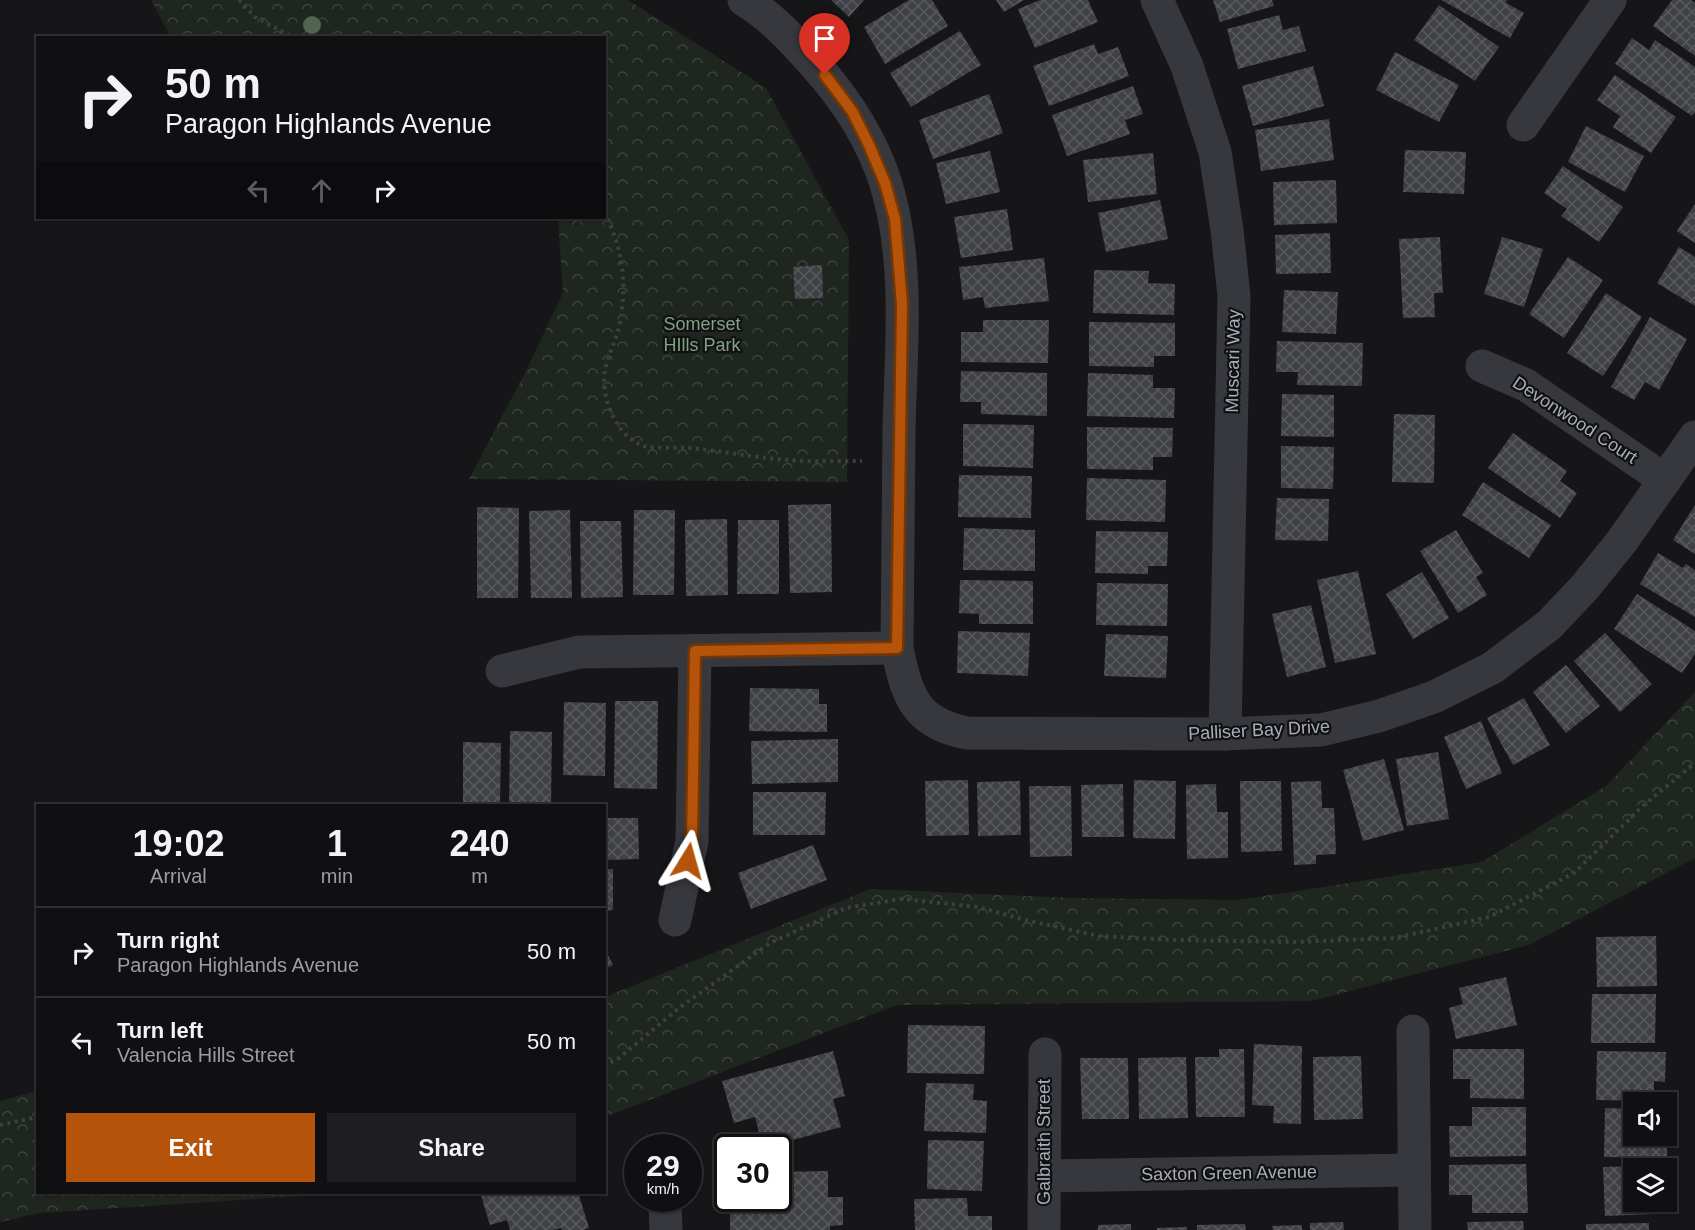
<!DOCTYPE html>
<style>
:root{--surface:#101012;--page:#1e1e20;--text:#f1f3f6;--muted:#9c9d9f;--line:#303032;--accent:#b45309}
body{margin:0;font-family:Arial,sans-serif;background:var(--page);color:var(--text);height:100vh;display:flex;flex-direction:column;font-size:22px;white-space:nowrap}
*{box-sizing:border-box;margin:0}
p{font-size:20px;color:var(--muted)}
.icon{flex:none;width:33px;height:33px;fill:none;stroke:currentColor;stroke-width:2;stroke-linecap:round;stroke-linejoin:round}
.map{position:relative;flex:1;overflow:hidden}
.sheet{position:absolute;left:36px;top:804px;width:570px;height:390px;display:flex;flex-direction:column;background:var(--surface);border-radius:0px;box-shadow:0 2px 4px #0004,0 0 0 2px var(--line)}
.sheet>*{flex:none}
.banner{position:absolute;left:36px;top:36px;width:570px;height:183px;border-radius:0px;box-shadow:0 2px 4px #0004,0 0 0 2px var(--line);background:#101012;color:var(--text);overflow:hidden}
.tools{position:absolute;left:1623px;top:1092px;display:grid;gap:12px}
.tools a{display:grid;place-items:center;width:54px;height:54px;border-radius:0px;background:var(--surface);box-shadow:0 2px 4px #0004,0 0 0 2px var(--line);font-size:30px}
.speed{position:absolute;left:624px;top:1134px;display:flex;gap:12px;font-size:30px;font-weight:700;text-align:center}
.speed>*{display:grid;place-content:center;width:78px;height:78px;border-radius:50%;background:var(--surface);box-shadow:0 2px 4px #0004,0 0 0 2px var(--line);line-height:1}
.speed small{font-size:15px;font-weight:400}
.speed .limit{border:3px solid #111;border-radius:9px;background:#fff;color:#111}
.pin{position:absolute;display:grid;place-items:center;width:51px;height:51px;color:#fff;margin:-62px -26px;border-radius:50% 50% 50% 0;rotate:-45deg;box-shadow:0 0 6px #0007}
.pin .icon{rotate:45deg}
.me{position:absolute;width:66px;margin:-33px;rotate:8deg;stroke-linejoin:round;filter:drop-shadow(0 0 4px #0008)}
.turn{display:flex;align-items:center;gap:21px;height:126px;padding:0 30px;font-size:27px}
.turn .icon{width:78px;height:78px;stroke-width:2.5}
.turn b{display:block;font-size:42px;line-height:51px}
.lanes{display:flex;align-items:center;height:57px;padding:0 30px;background:#0003;justify-content:center;gap:30px;direction:ltr}
.lanes .off{opacity:.35}
.eta{display:flex;justify-content:space-evenly;align-items:center;height:102px;text-align:center}
.eta b{font-size:36px;font-weight:700;line-height:42px}
.primary-button{display:flex;gap:12px;margin-top:auto;padding:12px 30px}
.primary-button a{flex:1;height:69px;border-radius:0px;background:var(--accent);color:#fff;font-size:24px;font-weight:700;line-height:69px;text-align:center}
.primary-button a+a{background:var(--page);color:var(--text)}
ul{padding:0;list-style:none}
li{display:flex;align-items:center;gap:18px;height:90px;padding:0 30px;border-top:2px solid var(--line)}
li div{flex:1}
li b{display:block;font-size:22px}
li em{font-style:normal}
.map>svg:first-child{display:block}
.forest{fill:url(#forest-crowns)}
.building{fill:url(#building-cross-hatch)}
.lines{fill:none;stroke-linecap:round;stroke-linejoin:round}
.path{stroke:#3d3f44;stroke-width:4;stroke-dasharray:3 4.5;stroke-linecap:butt}
.minor{stroke:#37383d;stroke-width:33}
.tree{fill:#506452}
.route-casing{stroke:#753606;stroke-width:15}
.route{stroke:#b45309;stroke-width:10}
.labels{text-anchor:middle;dominant-baseline:central;stroke-width:4.5;stroke-linejoin:round;paint-order:stroke}
.park-label{font-size:18px;fill:#7fa381;stroke:#111113}
.street-label{font-size:18px;fill:#a8adb8;stroke:#111113}
</style>
<div class="map">
<svg width="1695" height="1230" viewBox="0 0 1695 1230">
<defs>
<pattern id="forest-crowns" width="20" height="18" patternUnits="userSpaceOnUse" patternTransform="scale(1.5)"><rect width="20" height="18" fill="#1e261f"/><path d="M2 6a3 3 0 1 1 6 0M12 15a3 3 0 1 1 6 0" fill="none" stroke="#3c433d"/></pattern>
<pattern id="building-cross-hatch" width="8" height="8" patternUnits="userSpaceOnUse" patternTransform="scale(1.5)"><rect width="8" height="8" fill="#404145"/><path d="M0 0l8 8M0 8l8-8" fill="none" stroke="#595a5e"/></pattern>
</defs>
<rect width="100%" height="100%" fill="#161618"/>
<!-- forest -->
<g class="forest">
<path d="M151 0H628L766 88 849 240 847 482 469 479 526 371 563 293 558 218H604V38L171 37Z"/>
<path d="M1695 692V858L1529 945 1311 1001 897 1005 605 1117V997L870 889 1072 898 1239 900 1482 862 1606 786Z"/>
<path d="M37 1091 38 1192 348 1193 39 1213 0 1222V1101Z"/>
</g>
<!-- building -->
<g class="building">
<path d="M831 0H864L849 17Z"/>
<path d="M909 0H932L948 26 885 64 864 27Z"/>
<path d="M996 0H1024L1004 12Z"/>
<path d="M1040 0H1088L1098 22 1035 48 1018 9Z"/>
<path d="M1213 0H1272L1274 6 1220 22Z"/>
<path d="M1441 0H1507L1506 3 1524 13 1510 38Z"/>
<path d="M1672 0H1691L1695 3V56L1653 26Z"/>
<path d="M1439 5 1499 47 1475 81 1414 40Z"/>
<path d="M1279 15 1283 30 1299 26 1306 51 1238 69 1227 29Z"/>
<path d="M960 31 981 65 911 107 890 73Z"/>
<path d="M1632 38 1649 50 1655 40 1695 67V112L1692 116 1615 64Z"/>
<path d="M1094 44 1098 54 1118 47 1129 76 1049 106 1033 66Z"/>
<path d="M1395 52 1459 85 1439 122 1376 90Z"/>
<path d="M1313 66 1324 106 1253 126 1242 86Z"/>
<path d="M1615 75 1676 117 1651 153 1613 127 1620 116 1597 100Z"/>
<path d="M1133 86 1143 114 1125 120 1130 134 1067 156 1052 115Z"/>
<path d="M989 94 1003 133 933 159 919 120Z"/>
<path d="M1329 119 1334 160 1261 171 1255 130Z"/>
<path d="M1586 126 1644 156 1625 192 1568 162Z"/>
<path d="M1405 150 1466 152 1464 194 1403 192Z"/>
<path d="M990 151 1000 192 946 204 936 163Z"/>
<path d="M1153 153 1157 194 1088 202 1083 160Z"/>
<path d="M1563 166 1623 207 1599 242 1561 216 1567 209 1544 193Z"/>
<path d="M1336 180 1337 223 1274 225 1273 182Z"/>
<path d="M1160 200 1168 239 1106 252 1098 213Z"/>
<path d="M1695 204V243L1677 231Z"/>
<path d="M1007 209 1013 250 961 258 954 217Z"/>
<path d="M1330 233 1331 273 1276 274 1275 235Z"/>
<path d="M1440 237 1443 293H1434L1435 317 1403 318 1399 239Z"/>
<path d="M1502 237 1543 249 1524 307 1484 294Z"/>
<path d="M1679 247 1695 257V306L1657 283Z"/>
<path d="M1568 257 1603 280 1564 338 1529 314Z"/>
<path d="M1044 258 1049 301 985 308 983 297 963 300 959 267Z"/>
<path d="M822 265 823 298 795 299 793 267Z"/>
<path d="M1094 270 1149 271 1148 283 1175 284 1174 315 1093 313Z"/>
<path d="M1284 290 1338 292 1336 334 1282 332Z"/>
<path d="M1606 293 1642 317 1603 376 1567 353Z"/>
<path d="M1650 317 1687 339 1659 390 1645 382 1634 400 1611 387Z"/>
<path d="M983 320H1049L1048 363 961 362V332H983Z"/>
<path d="M1089 322 1175 323V356H1154V367L1089 366Z"/>
<path d="M1277 341 1363 343 1362 386 1297 385 1298 372H1276Z"/>
<path d="M961 371 1047 373V416L981 414V402H960Z"/>
<path d="M1088 373 1153 375V388H1175L1174 418 1087 416Z"/>
<path d="M1282 394 1334 395V437L1281 436Z"/>
<path d="M1394 414 1435 415 1434 483 1392 482Z"/>
<path d="M963 424 1034 425 1033 468 963 466Z"/>
<path d="M1087 427 1173 428 1172 457H1153V470L1087 469Z"/>
<path d="M1513 433 1567 471 1560 481 1577 493 1560 518 1488 468Z"/>
<path d="M1281 446 1334 447 1333 489 1281 488Z"/>
<path d="M959 475 1032 476 1031 518 958 517Z"/>
<path d="M1087 478 1166 480 1165 522 1086 520Z"/>
<path d="M1483 482 1551 525 1529 558 1462 515Z"/>
<path d="M1277 498 1329 499 1328 541 1275 540Z"/>
<path d="M831 504 832 592 790 593 788 505Z"/>
<path d="M1695 505V554L1673 540Z"/>
<path d="M477 507 519 508 518 598H477Z"/>
<path d="M570 510 572 598H531L529 511Z"/>
<path d="M634 510H675L674 595H633Z"/>
<path d="M727 519 728 595 686 596 685 520Z"/>
<path d="M738 520H779V594H737Z"/>
<path d="M580 521H621L623 597 581 598Z"/>
<path d="M964 528 1035 530V571L963 570Z"/>
<path d="M1456 530 1483 573 1476 577 1487 595 1458 613 1420 551Z"/>
<path d="M1096 531 1168 532 1167 566H1148V574L1095 573Z"/>
<path d="M1658 553 1683 568 1686 564 1695 570V617L1640 584Z"/>
<path d="M1358 571 1376 654 1335 663 1317 580Z"/>
<path d="M1422 572 1449 618 1413 639 1386 594Z"/>
<path d="M960 580 1033 581V624H979V614L959 613Z"/>
<path d="M1097 583 1168 584 1167 626 1096 625Z"/>
<path d="M1637 594 1695 631V654L1682 673 1614 629Z"/>
<path d="M1311 605 1326 667 1287 677 1272 614Z"/>
<path d="M958 631 1030 633 1028 676 957 673Z"/>
<path d="M1605 633 1652 684 1620 712 1574 661Z"/>
<path d="M1106 634 1168 636 1166 678 1104 676Z"/>
<path d="M1566 665 1600 706 1566 733 1533 692Z"/>
<path d="M750 688 819 689V704H827V732L749 731Z"/>
<path d="M1524 698 1550 745 1513 765 1487 718Z"/>
<path d="M615 701H658L657 789 614 788Z"/>
<path d="M564 702 606 703 605 776 563 775Z"/>
<path d="M1481 721 1502 773 1466 789 1444 737Z"/>
<path d="M510 731 552 732 551 806H509Z"/>
<path d="M838 739V782L752 784 751 741Z"/>
<path d="M463 742 501 743 500 806H463Z"/>
<path d="M1438 752 1449 819 1407 826 1396 759Z"/>
<path d="M1384 759 1404 830 1363 841 1343 770Z"/>
<path d="M968 780 969 835 926 836 925 781Z"/>
<path d="M1134 780 1176 781 1175 839 1133 838Z"/>
<path d="M1020 781 1021 835 978 836 977 782Z"/>
<path d="M1240 781H1281L1282 851 1241 852Z"/>
<path d="M1321 781 1322 808H1334L1336 854 1316 855V864L1294 865 1291 782Z"/>
<path d="M1123 784 1124 837H1082L1081 785Z"/>
<path d="M1216 784 1217 812H1228V858L1187 859 1186 785Z"/>
<path d="M1029 786H1071L1072 856 1030 857Z"/>
<path d="M753 792H826L825 835H753Z"/>
<path d="M604 818H638L639 859 604 860Z"/>
<path d="M813 845 827 880 751 909 738 873Z"/>
<path d="M604 869H613V910L604 911Z"/>
<path d="M1656 936 1657 986 1597 987 1596 937Z"/>
<path d="M604 947 613 965 604 969Z"/>
<path d="M1506 977 1517 1025 1456 1039 1449 1008 1463 1004 1459 988Z"/>
<path d="M1592 994H1656L1655 1043H1591Z"/>
<path d="M908 1025 985 1026 984 1074 907 1073Z"/>
<path d="M1254 1044 1302 1046 1301 1124 1273 1123 1274 1106 1252 1105Z"/>
<path d="M1219 1049H1244L1245 1117H1196L1195 1057H1219Z"/>
<path d="M1453 1049H1524V1099L1470 1098V1079H1453Z"/>
<path d="M833 1051 845 1096 833 1099 841 1127 763 1148 755 1117 734 1123 722 1081Z"/>
<path d="M1597 1051 1666 1052 1665 1082 1654 1081V1101L1596 1100Z"/>
<path d="M1361 1056 1363 1119 1314 1120 1313 1057Z"/>
<path d="M1186 1057 1188 1118 1139 1119 1138 1058Z"/>
<path d="M1080 1058H1128L1129 1119H1082Z"/>
<path d="M926 1083 974 1084 973 1100 987 1101 986 1133 924 1131Z"/>
<path d="M1472 1107H1526V1156L1450 1157 1449 1126H1472Z"/>
<path d="M1605 1108 1634 1109V1136H1667V1158L1604 1157Z"/>
<path d="M928 1140 984 1141 982 1191 927 1189Z"/>
<path d="M1526 1164 1528 1213H1472V1195H1449V1165Z"/>
<path d="M1669 1165 1670 1197 1666 1198V1168H1634V1202H1655L1656 1214 1605 1216 1603 1167Z"/>
<path d="M828 1171V1197H843V1225L830 1226V1230H730V1211H754V1198H778V1172Z"/>
<path d="M480 1192H578L589 1228 583 1230H562L561 1228 553 1230H510L507 1220 490 1225Z"/>
<path d="M967 1198 968 1216H992V1230H915L914 1199Z"/>
<path d="M1523 1221 1524 1230H1468L1467 1222Z"/>
<path d="M1343 1222 1344 1230H1310V1223Z"/>
<path d="M1649 1223V1230H1586V1224Z"/>
<path d="M1131 1224V1230H1098V1225Z"/>
<path d="M1245 1224 1246 1230H1197V1225Z"/>
<path d="M1302 1225V1230H1273L1272 1226Z"/>
<path d="M1187 1227V1230H1157V1228Z"/>
</g>
<g class="lines">
<!-- path -->
<g class="path">
<path d="M239 0 255 17 294 38"/>
<path d="M604 212C623 247 628 288 619 327 615 342 608 356 605 370 600 397 616 437 644 446 656 449 677 447 689 448 723 451 756 458 789 460 813 462 838 461 862 461"/>
<path d="M604 1066 619 1058 679 1008 770 943 846 908 902 899 978 907 1025 920 1099 936 1172 940 1297 942 1395 938 1489 917 1574 873 1644 805 1695 763"/>
<path d="M0 1125 38 1117"/>
</g>
<!-- minor -->
<g class="minor">
<path d="M744 0C771 16 793 40 814 64 845 98 872 140 886 184 910 263 901 348 899 429 898 502 898 575 897 648 907 696 915 723 967 733L1225 734 1321 730 1379 716 1434 697 1492 668 1549 625 1585 587 1622 541 1695 437"/>
<path d="M1157 0 1187 66 1215 152 1227 230 1234 296 1225 734"/>
<path d="M1523 125 1610 0"/>
<path d="M1482 366 1526 385 1665 480"/>
<path d="M502 671 579 652 897 648"/>
<path d="M675 920 692 841 695 651"/>
<path d="M1413 1031 1415 1230"/>
<path d="M1044 1176 1414 1170"/>
<path d="M665 1198 666 1230"/>
<path d="M1044 1230 1045 1054"/>
</g>
</g>
<!-- trees -->
<circle class="tree" cx="312" cy="25" r="9"/>
<g class="lines">
<defs>
<path id="route" d="M688 861 692 841 695 651 897 648 902 304 895 219 885 183 869 145 852 111 825 75"/>
</defs>
<!-- route casing -->
<use href="#route" class="route-casing"/>
<!-- route -->
<use href="#route" class="route"/>
</g>
<g class="labels">
<!-- park labels -->
<g class="park-label">
<text x="702" y="324">Somerset<tspan x="702" dy="21">HIlls Park</tspan></text>
</g>
<!-- street labels -->
<g class="street-label">
<text transform="translate(1233 361) rotate(-89)">Muscari Way</text>
<text transform="translate(1575 420) rotate(33)">Devonwood Court</text>
<text transform="translate(1259 730) rotate(-3)">Palliser Bay Drive</text>
<text transform="translate(1044 1142) rotate(-90)">Galbraith Street</text>
<text transform="translate(1229 1173) rotate(-1)">Saxton Green Avenue</text>
</g>
</g>
</svg>
<div class="tools">
<a><svg class="icon" aria-label="sound" viewBox="0 0 24 24"><path d="M4 9h4l5-4v14l-5-4H4zM17 9q2 3 0 6"/></svg></a>
<a><svg class="icon" aria-label="layers" viewBox="0 0 24 24"><path d="M12 4l9 5-9 5-9-5zM3 14l9 5 9-5"/></svg></a>
</div>
<div class="speed"><div>29<small>km/h</small></div><div class="limit">30</div></div>
<div class="pin" style="left:825px;top:75px;background:#d93025"><svg class="icon" aria-label="arrive" viewBox="0 0 24 24"><path d="M6 21V4h12l-3 4 3 4H6"/></svg></div>
<svg class="me" style="left:688px;top:861px" viewBox="-20 -20 40 40"><path d="M0-17L14 15 0 8-14 15z" fill="#b45309" stroke="#fff" stroke-width="4"/></svg>
<div class="banner">
<div class="turn"><svg class="icon" aria-label="right" viewBox="0 0 24 24"><path d="M7 20v-9h11M14 6l5 5-5 5"/></svg><div><b>50 m</b>Paragon Highlands Avenue</div></div>
<div class="lanes"><svg class="icon off" aria-label="left" viewBox="0 0 24 24"><path d="M17 20v-9H6M10 6l-5 5 5 5"/></svg><svg class="icon off" aria-label="ahead" viewBox="0 0 24 24"><path d="M12 20V5M6 11l6-6 6 6"/></svg><svg class="icon" aria-label="right" viewBox="0 0 24 24"><path d="M7 20v-9h11M14 6l5 5-5 5"/></svg></div>
</div>
<section class="sheet">
<div class="eta">
<div><b>19:02</b><p>Arrival</p></div>
<div><b>1</b><p>min</p></div>
<div><b>240</b><p>m</p></div>
</div>
<ul>
<li><svg class="icon" aria-label="right" viewBox="0 0 24 24"><path d="M7 20v-9h11M14 6l5 5-5 5"/></svg><div><b>Turn right</b><p>Paragon Highlands Avenue</p></div><em>50 m</em></li>
<li><svg class="icon" aria-label="left" viewBox="0 0 24 24"><path d="M17 20v-9H6M10 6l-5 5 5 5"/></svg><div><b>Turn left</b><p>Valencia Hills Street</p></div><em>50 m</em></li>
</ul>
<div class="primary-button"><a>Exit</a><a>Share</a></div>
</section>
</div>
